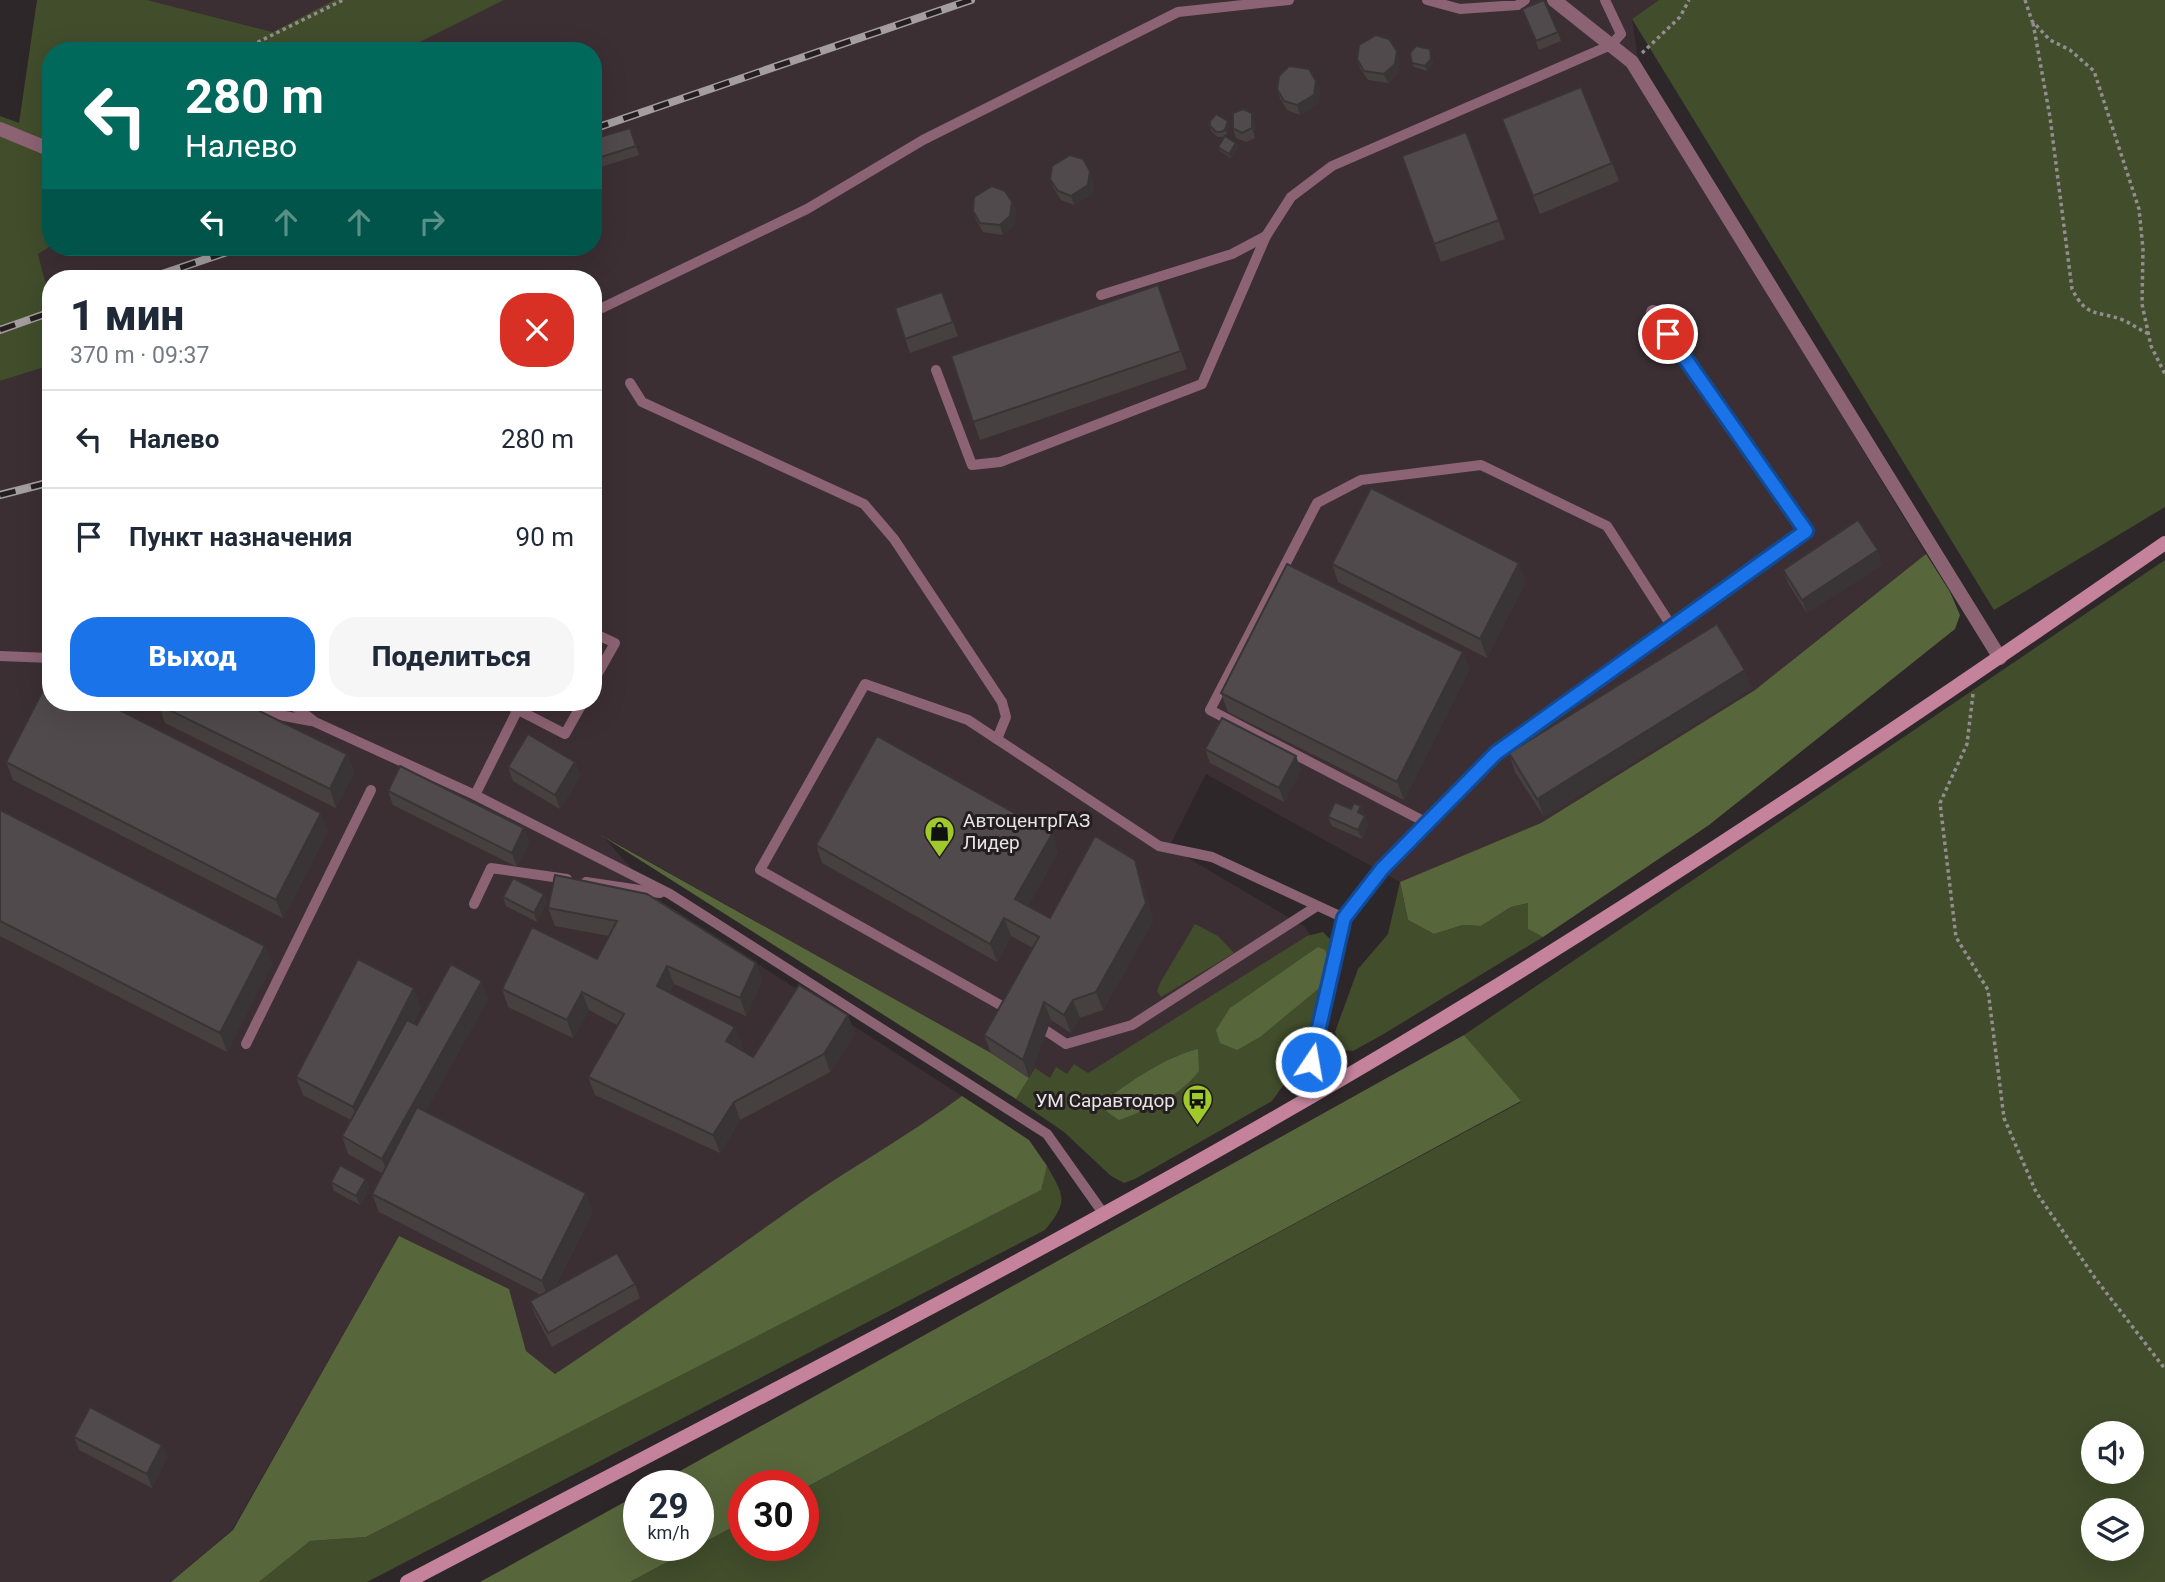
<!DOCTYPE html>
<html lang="ru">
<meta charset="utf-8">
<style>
:root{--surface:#fff;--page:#f6f6f7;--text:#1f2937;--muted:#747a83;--line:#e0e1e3;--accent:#1a73e8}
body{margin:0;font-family:Roboto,sans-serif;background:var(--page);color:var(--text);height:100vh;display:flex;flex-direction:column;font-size:26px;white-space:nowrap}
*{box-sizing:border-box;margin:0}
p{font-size:23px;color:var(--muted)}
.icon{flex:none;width:38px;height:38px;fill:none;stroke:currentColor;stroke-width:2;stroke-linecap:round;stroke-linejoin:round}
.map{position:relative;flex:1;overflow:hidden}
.sheet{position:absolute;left:42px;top:270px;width:560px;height:441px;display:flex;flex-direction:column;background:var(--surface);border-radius:28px;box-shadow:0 7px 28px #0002}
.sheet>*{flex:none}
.top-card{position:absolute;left:42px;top:42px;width:560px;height:214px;border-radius:28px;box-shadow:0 7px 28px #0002;background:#00695c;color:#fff;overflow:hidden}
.tools{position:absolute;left:2081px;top:1421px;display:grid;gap:14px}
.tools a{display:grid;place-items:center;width:63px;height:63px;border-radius:50%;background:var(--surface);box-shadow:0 7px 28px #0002;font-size:35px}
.speed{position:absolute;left:623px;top:1470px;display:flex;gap:14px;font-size:35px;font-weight:700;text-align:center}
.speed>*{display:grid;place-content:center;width:91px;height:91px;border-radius:50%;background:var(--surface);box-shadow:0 7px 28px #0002;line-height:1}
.speed small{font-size:18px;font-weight:400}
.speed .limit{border:10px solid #d22;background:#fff;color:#111}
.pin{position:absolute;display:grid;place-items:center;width:60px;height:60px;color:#fff;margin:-30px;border:4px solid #fff;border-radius:50%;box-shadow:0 2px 7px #0007}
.me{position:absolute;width:77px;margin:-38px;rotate:12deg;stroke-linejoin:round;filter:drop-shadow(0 0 5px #0008)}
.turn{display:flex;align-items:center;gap:24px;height:147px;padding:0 28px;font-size:32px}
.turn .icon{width:91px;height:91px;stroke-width:2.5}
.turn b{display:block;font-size:49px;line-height:60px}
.lanes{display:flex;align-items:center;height:66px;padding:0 28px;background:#0003;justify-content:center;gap:35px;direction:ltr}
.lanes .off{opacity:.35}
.round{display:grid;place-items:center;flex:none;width:74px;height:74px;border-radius:28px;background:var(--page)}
.summary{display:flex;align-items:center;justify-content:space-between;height:119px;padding:0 28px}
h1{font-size:42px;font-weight:800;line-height:52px}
.action{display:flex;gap:14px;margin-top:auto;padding:14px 28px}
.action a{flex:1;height:80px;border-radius:28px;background:var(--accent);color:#fff;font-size:28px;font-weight:800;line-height:80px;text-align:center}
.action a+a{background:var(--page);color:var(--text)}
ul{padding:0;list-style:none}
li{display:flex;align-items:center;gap:21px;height:98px;padding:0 28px;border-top:2px solid var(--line)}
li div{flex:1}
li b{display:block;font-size:26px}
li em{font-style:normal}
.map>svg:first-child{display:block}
.built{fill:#3c2f33}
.green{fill:#414d2b;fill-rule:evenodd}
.forest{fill:#58663c}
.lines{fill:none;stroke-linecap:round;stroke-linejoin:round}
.path{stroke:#938d8f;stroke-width:3.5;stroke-dasharray:3.5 3.5;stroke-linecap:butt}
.service{stroke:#8c6372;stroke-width:10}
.minor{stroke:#8c6372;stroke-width:14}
.secondary{stroke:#c4839b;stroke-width:14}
.rail-casing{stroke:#a49ea0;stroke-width:8}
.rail{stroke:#241e20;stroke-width:5;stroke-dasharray:16;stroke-linecap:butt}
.wall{fill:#464041}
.shaded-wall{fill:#393435}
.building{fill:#514a4c;stroke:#393435;stroke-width:2}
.route-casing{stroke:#114b97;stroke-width:18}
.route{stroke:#1a73e8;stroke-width:12}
.labels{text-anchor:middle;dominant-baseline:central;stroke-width:6;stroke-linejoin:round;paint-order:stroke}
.poi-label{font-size:19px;fill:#e8e3e4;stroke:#241e20;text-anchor:start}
</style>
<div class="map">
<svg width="2165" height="1582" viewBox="0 0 2165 1582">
<rect width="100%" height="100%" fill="#2e272a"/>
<!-- built -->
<g class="built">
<path d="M147 0H334L274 32Z"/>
<path d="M504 0H1659L1632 19 1642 87 1926 554 1755 690 1541 823 1400 882 1206 774 1169 847 1305 927 1318 947 1080 1100 1029 1078 991 1053 602 835 659 900 962 1096 911 1134 792 1209 695 1280 555 1374 526 1351 509 1289 399 1236 232 1530 171 1582H0V381L51 365V702H593V278H51V304L38 254 51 246 593 247V51H402Z"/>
</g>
<!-- green -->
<g class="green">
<path d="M37 0H147L273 32 334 0H504L402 51H51V246L38 254 51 304V365L0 381V116L19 123Z"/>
<path d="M1659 0H2165V507L1994 610 1632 19Z"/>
<path d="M2165 560V1582H630L744 1521V1545H803V1489L1521 1102 1464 1035ZM2093 1433H2132V1472H2093ZM2093 1510H2132V1549H2093Z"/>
<path d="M1400 882 1408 920 1434 934 1463 925 1481 926 1511 907 1528 903V929L1543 937 1382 1035 1353 1051 1341 1050 1335 1032 1358 969 1388 934Z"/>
<path d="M1195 924 1218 936 1234 953 1161 997 1157 991 1160 983Z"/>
<path d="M1323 932 1333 942 1335 975 1295 1069 1272 1101 1135 1179 1124 1183 1111 1176 1064 1132 1016 1099 1035 1068 1050 1078 1056 1067 1067 1074 1074 1064 1088 1073 1307 936Z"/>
<path d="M1047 1166C1064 1196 1069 1201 1045 1230L367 1582H259L310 1541 366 1537 1040 1190Z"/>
</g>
<!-- forest -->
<g class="forest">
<path d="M1926 554 1950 592 1960 615 1955 629 1709 825 1543 937 1528 929V903L1511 907 1481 926 1463 925 1434 934 1408 920 1400 882 1541 823 1755 690Z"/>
<path d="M599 834 991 1053 1029 1078 1016 1099Z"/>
<path d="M1318 947 1325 950 1335 975 1260 1037 1237 1050 1220 1043 1216 1030 1230 1008Z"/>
<path d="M1464 1035 1521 1101 803 1489V1486H744V1521L630 1582H480L639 1494V1545H698V1486H653Z"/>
<path d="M1198 1049 1199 1071C1179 1097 1149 1109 1119 1120L1106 1111 1108 1098C1136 1078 1164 1058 1198 1049Z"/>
<path d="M962 1096 1029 1140 1047 1166 1041 1190 366 1537 310 1541 259 1582H171L233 1530 399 1236 509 1289 526 1351 555 1374C635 1321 712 1265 790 1210 846 1170 907 1137 962 1096Z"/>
</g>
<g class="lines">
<!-- path -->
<g class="path">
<path d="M2025 0 2032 21 2050 40 2070 50 2094 71 2139 209 2143 249 2142 304 2151 346 2165 374"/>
<path d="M2033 23 2050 117 2072 289C2087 319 2098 310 2123 320 2132 324 2140 330 2149 334"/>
<path d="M247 51 252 45 343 0"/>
<path d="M1642 53 1680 17 1689 0"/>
<path d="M1973 694 1967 744 1940 803 1956 937 1988 990 2004 1118 2036 1192 2095 1278 2165 1369"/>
</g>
<!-- service -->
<g class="service">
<path d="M1427 0 1460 9 1518 5 1525 0"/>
<path d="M1101 295 1232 254 1266 236"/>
<path d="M593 309 602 308 807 209 923 140 1178 12 1289 0"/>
<path d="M936 370 972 465 1000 462 1202 384 1266 236 1291 197 1332 166 1611 45 1621 34 1605 0"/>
<path d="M630 383 642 402 864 504 894 539 1002 702 1006 717 997 739"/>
<path d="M593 633 615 643 593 682"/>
<path d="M0 656 51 658"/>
<path d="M247 702 274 714 311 721"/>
<path d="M289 702 315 722 475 795 670 894 1047 1134 1103 1213"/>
<path d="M503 702 565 734 583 702"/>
<path d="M475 795 517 711"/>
<path d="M1427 823 1210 710 1317 503 1361 480 1481 465 1607 526 1672 627"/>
<path d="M586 882 660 893"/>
<path d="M474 904 491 868 567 879"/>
<path d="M1011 1011 760 870 865 684 968 720 1159 846 1212 857 1344 918"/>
<path d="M1045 1030 1066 1044 1132 1025 1317 906"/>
<path d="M246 1044 371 790"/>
</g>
<!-- minor -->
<g class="minor">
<path d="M1554 0 1632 62 2000 658"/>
<path d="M0 129 51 150"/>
<path d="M1324 1088 1311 1062 1344 918 1382 869 1496 753 1806 531 1653 312"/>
</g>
<!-- secondary -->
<path class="secondary" d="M407 1582C761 1396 1120 1216 1462 1007 1702 861 1934 703 2165 543"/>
<defs>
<g id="rail">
<path d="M593 129 971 0"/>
<path d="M150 278 242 247"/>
<path d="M0 330 51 312"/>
<path d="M0 495 51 482"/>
</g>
</defs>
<!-- rail casing -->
<use href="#rail" class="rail-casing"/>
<!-- rail -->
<use href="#rail" class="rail"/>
</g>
<!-- wall -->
<g class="wall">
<path d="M1522 9 1558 32 1561 41 1539 50Z"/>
<path d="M1430 49 1433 63 1427 71 1414 67 1412 63Z"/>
<path d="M1357 59 1400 60 1398 73 1388 83 1368 80 1360 68Z"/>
<path d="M1316 81 1320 90 1318 104 1300 115 1287 110 1280 98 1277 89Z"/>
<path d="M1502 119 1612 163 1619 181 1540 214Z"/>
<path d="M1255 122V138L1246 142 1236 138 1233 128Z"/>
<path d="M1229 125 1227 134 1223 137H1218L1211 131 1210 126Z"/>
<path d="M630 128 639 155 601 167 593 144Z"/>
<path d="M1466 132 1505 239 1441 262 1402 156Z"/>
<path d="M1236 143 1238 147 1231 158 1220 151 1218 147Z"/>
<path d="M1050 179 1093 180 1092 194 1074 205 1061 200 1054 189Z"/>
<path d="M1012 202 1016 211 1014 225 1003 235 983 232 976 220 973 211Z"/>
<path d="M1158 285 1187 369 980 440 951 356Z"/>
<path d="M942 292 958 336 910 353 895 308Z"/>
<path d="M1332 564 1526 581 1487 658 1338 582Z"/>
<path d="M1883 564 1807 613 1788 583 1783 570Z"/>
<path d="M1463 652 1469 670 1404 800 1228 712 1221 693Z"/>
<path d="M1752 688 1544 817 1515 772 1509 753Z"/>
<path d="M159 705 347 754 354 772 336 808 165 723Z"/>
<path d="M1205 749 1296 756 1301 770 1284 802 1210 763Z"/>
<path d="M6 762 328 831 283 918 13 780Z"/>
<path d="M575 762 580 776 560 809 513 781 508 767Z"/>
<path d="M388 791 524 828 529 842 517 867 393 805Z"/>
<path d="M1361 806 1368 825 1362 839 1332 826 1328 817Z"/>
<path d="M0 810 265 946 272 964 227 1052 0 936Z"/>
<path d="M1052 834 1058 852 1028 906 1050 918 1142 878 1153 921 1103 1010 1080 1018 1071 1033 1051 1020 1029 1078 991 1053 984 1035 1033 948 1011 936 997 962 822 863 816 845Z"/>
<path d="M555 875 756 963 762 981 746 1016 674 984 669 993 735 1027 742 1045 739 1049 753 1057 855 1033 830 1072 740 1120 720 1153 595 1095 588 1077 617 1025 589 1010 573 1038 508 1007 502 989 597 959 609 936 555 926 548 908Z"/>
<path d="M544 894 547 903 537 922 506 906 503 897Z"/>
<path d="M488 999 425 1112 593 1211 554 1288 635 1284 640 1298 552 1347 535 1315 530 1301 541 1295 379 1212 372 1194 383 1174 348 1154 342 1136 351 1120 303 1095 296 1077 421 1007 413 1023 417 1025Z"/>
<path d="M366 1179 369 1188 360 1205 334 1191 331 1182Z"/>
<path d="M74 1437 162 1445 167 1458 152 1488 79 1450Z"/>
</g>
<!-- shaded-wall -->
<g class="shaded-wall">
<path d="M1430 49 1433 63 1427 71 1425 66Z"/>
<path d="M1397 51 1400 60 1398 73 1388 83 1384 74Z"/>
<path d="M1316 81 1320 90 1318 104 1300 115 1297 105Z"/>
<path d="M1252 113 1255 122V138L1252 128Z"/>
<path d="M1228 121 1229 125 1227 134 1225 130Z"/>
<path d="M1236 143 1238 147 1231 158 1229 154Z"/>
<path d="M1090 171 1093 180 1092 194 1074 205 1071 196Z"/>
<path d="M1012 202 1016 211 1014 225 1003 235 1000 225Z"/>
<path d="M1878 550 1883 564 1807 613 1802 600Z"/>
<path d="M1519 563 1526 581 1487 658 1480 639Z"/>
<path d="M1463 652 1469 670 1404 800 1397 782Z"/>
<path d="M1745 670 1752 688 1544 817 1537 799Z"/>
<path d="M347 754 354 772 336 808 330 789Z"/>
<path d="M1296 756 1301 770 1284 802 1279 788Z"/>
<path d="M575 762 580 776 560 809 555 795Z"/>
<path d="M1361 806 1364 815 1358 812Z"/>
<path d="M321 813 328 831 283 918 276 900Z"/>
<path d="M1365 816 1368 825 1362 839 1358 830Z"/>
<path d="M524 828 529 842 517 867 512 853Z"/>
<path d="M1052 834 1058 852 1022 917 1015 899Z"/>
<path d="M1135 860 1142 878 1153 921 1103 1010 1096 992Z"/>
<path d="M544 894 547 903 537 922 534 913Z"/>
<path d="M1004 918 1011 936 997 962 990 944Z"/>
<path d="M265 946 272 964 227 1052 220 1033Z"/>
<path d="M756 963 762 981 746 1016 740 998Z"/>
<path d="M667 966 674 984 663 1004 657 986Z"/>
<path d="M482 981 488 999 389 1177 382 1159Z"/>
<path d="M414 988 421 1007 359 1125 353 1107Z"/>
<path d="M582 992 589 1010 573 1038 567 1020Z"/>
<path d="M1073 1000 1080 1018 1071 1033 1064 1015Z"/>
<path d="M1044 1002 1051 1020 1029 1078 1023 1060Z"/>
<path d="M848 1015 855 1033 830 1072 824 1054Z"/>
<path d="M735 1027 742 1045 733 1059 726 1041Z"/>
<path d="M734 1102 740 1120 720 1153 713 1135Z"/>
<path d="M366 1179 369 1188 360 1205 356 1196Z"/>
<path d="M586 1193 593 1211 548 1299 542 1281Z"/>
<path d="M162 1445 167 1458 152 1488 147 1474Z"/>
</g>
<!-- building -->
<g class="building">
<path d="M1544 0 1558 32 1536 41 1522 9Z"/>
<path d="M1376 35 1389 39 1397 51 1395 64 1384 74 1364 71 1357 59 1359 45Z"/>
<path d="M1416 46 1430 49 1431 59 1425 66 1412 63 1410 53Z"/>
<path d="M1289 66 1309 69 1316 81 1314 95 1297 105 1284 101 1277 89 1279 76Z"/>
<path d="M1581 87 1612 163 1533 196 1502 119Z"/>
<path d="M1243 109 1252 113V128L1242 133 1233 128V113Z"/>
<path d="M1216 114 1228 121 1225 130 1221 132H1216L1210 126V121Z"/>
<path d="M630 128 636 146 598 158 593 144V139Z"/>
<path d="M1466 132 1499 220 1434 244 1402 156Z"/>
<path d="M1225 136 1236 143 1229 154 1218 147Z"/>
<path d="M1070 155 1083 159 1090 171 1088 185 1071 196 1058 191 1050 179 1052 166Z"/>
<path d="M992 186 1005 191 1012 202 1010 216 1000 225 980 223 973 211 974 197Z"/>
<path d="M1158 285 1181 351 973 422 951 356Z"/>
<path d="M942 292 953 322 905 339 895 308Z"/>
<path d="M1371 488 1519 563 1480 639 1332 564Z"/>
<path d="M1858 520 1878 550 1802 600 1783 570Z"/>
<path d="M1287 564 1463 652 1397 782 1221 693Z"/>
<path d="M1717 624 1745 670 1537 799 1509 753Z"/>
<path d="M51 675V702H104L321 813 276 900 6 762Z"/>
<path d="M161 702H241L347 754 330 789 159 705Z"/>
<path d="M1222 718 1296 756 1279 788 1205 749Z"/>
<path d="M528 734 575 762 555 795 508 767Z"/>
<path d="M877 736 1052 834 1015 899 1050 918 1095 836 1135 860 1146 903 1096 992 1073 1000 1064 1015 1044 1002 1023 1060 984 1035 1039 937 1004 918 990 944 816 845Z"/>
<path d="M400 766 524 828 512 853 388 791Z"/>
<path d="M1335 802 1351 809 1354 803 1361 806 1358 812 1365 816 1358 830 1328 817Z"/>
<path d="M0 810 265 946 220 1033 0 921Z"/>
<path d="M555 875 647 894 756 963 740 998 667 966 657 986 735 1027 726 1041 753 1057 799 985 848 1015 824 1054 734 1102 713 1135 588 1077 624 1014 582 992 567 1020 502 989 532 927 597 959 617 921 548 908Z"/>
<path d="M513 878 544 894 534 913 503 897Z"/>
<path d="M358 959 414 988 353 1107 296 1077Z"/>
<path d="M451 964 482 981 382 1159 342 1136 407 1020 417 1025Z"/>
<path d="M417 1107 586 1193 542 1281 372 1194Z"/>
<path d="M340 1165 366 1179 356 1196 331 1182Z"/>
<path d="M617 1253 635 1284 548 1333 530 1301Z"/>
<path d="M90 1407 162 1445 147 1474 74 1437Z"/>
</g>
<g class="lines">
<defs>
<path id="route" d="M1311 1062 1344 918 1382 869 1496 753 1806 531 1668 334"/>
</defs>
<!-- route casing -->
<use href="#route" class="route-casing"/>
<!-- route -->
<use href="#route" class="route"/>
</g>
<!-- icons -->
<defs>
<symbol id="shop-pin" viewBox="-11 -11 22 30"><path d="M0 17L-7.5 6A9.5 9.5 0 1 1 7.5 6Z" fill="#a0c92c" stroke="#241e20"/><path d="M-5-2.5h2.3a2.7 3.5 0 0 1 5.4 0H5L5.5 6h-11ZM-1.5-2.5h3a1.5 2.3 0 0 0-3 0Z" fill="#111"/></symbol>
<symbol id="bus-pin" viewBox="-11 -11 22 30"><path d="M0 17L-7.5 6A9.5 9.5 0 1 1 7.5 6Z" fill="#a0c92c" stroke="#241e20"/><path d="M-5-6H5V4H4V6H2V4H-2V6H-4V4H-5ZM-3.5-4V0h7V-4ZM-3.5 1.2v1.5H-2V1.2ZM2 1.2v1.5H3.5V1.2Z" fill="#111"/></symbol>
</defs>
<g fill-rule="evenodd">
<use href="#shop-pin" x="922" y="814" width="35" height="47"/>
<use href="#bus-pin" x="1180" y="1082" width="35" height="47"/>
</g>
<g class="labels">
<!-- poi labels -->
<g class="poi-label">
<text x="963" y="820">АвтоцентрГАЗ<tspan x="963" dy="22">Лидер</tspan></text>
<text x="1175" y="1100" text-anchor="end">УМ Саравтодор</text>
</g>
</g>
</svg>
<div class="tools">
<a><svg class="icon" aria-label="sound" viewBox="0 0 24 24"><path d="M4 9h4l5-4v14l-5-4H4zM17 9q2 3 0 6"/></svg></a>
<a><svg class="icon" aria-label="layers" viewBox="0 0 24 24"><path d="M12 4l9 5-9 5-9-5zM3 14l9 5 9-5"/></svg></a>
</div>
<div class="speed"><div>29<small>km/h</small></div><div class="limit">30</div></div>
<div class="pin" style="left:1668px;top:334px;background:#d93025"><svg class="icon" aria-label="arrive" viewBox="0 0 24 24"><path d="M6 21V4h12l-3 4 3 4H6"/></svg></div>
<svg class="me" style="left:1311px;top:1062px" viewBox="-20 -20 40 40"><circle r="17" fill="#1a73e8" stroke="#fff" stroke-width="3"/><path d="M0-11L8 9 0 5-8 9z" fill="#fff"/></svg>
<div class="top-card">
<div class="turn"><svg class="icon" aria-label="left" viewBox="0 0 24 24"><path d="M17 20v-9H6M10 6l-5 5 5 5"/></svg><div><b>280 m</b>Налево</div></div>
<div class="lanes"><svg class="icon" aria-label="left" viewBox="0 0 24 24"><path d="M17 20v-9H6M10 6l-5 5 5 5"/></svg><svg class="icon off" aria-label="ahead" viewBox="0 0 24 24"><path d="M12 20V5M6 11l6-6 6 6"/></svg><svg class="icon off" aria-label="ahead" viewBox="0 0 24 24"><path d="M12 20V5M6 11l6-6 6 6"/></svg><svg class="icon off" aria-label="right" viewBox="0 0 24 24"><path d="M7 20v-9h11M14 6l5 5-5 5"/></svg></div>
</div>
<section class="sheet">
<div class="summary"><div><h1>1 мин</h1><p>370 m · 09:37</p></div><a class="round" style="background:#d93025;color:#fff"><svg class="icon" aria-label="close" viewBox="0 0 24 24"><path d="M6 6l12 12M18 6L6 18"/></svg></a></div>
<ul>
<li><svg class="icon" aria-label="left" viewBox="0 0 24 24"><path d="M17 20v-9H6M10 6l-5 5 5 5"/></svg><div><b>Налево</b></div><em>280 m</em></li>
<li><svg class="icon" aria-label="arrive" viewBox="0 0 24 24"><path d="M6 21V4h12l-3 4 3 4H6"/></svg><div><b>Пункт назначения</b></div><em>90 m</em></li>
</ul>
<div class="action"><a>Выход</a><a>Поделиться</a></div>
</section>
</div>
